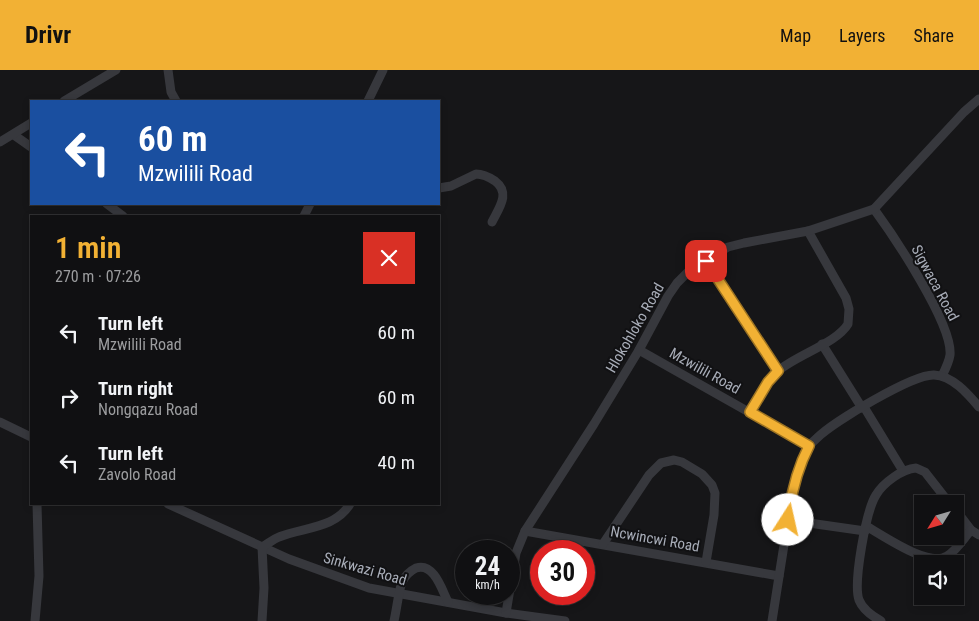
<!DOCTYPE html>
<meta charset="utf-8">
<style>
:root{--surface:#101012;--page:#1e1e20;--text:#f1f3f6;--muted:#9c9d9f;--line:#303032;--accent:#f2b134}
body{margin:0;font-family:"Roboto Condensed",sans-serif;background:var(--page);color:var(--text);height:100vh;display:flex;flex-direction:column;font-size:19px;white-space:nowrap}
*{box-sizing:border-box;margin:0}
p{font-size:16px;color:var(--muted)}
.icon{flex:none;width:28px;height:28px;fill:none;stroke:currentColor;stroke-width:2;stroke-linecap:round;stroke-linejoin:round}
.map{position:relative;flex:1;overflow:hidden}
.side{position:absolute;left:30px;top:145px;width:410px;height:290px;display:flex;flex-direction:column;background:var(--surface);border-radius:0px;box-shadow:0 2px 8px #0003,0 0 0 1px var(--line)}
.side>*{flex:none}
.hud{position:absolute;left:30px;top:30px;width:410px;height:105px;border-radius:0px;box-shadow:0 2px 8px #0003,0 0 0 1px var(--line);background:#1a4fa0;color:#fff;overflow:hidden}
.needle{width:32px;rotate:233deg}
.controls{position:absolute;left:914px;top:425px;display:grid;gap:10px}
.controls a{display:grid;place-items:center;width:50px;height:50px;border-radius:0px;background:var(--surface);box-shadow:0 2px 8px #0003,0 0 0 1px var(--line);font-size:25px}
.speed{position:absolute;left:455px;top:470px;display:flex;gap:10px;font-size:25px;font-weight:700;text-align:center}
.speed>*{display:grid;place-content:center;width:65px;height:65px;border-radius:50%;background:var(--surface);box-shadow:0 2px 8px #0003,0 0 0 1px var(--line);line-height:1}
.speed small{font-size:12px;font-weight:400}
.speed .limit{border:8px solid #d22;background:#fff;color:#111}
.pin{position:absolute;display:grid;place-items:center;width:42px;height:42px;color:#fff;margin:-21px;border-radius:10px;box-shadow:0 2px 8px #0006}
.me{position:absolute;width:55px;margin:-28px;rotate:10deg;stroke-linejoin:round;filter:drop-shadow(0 0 4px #0008)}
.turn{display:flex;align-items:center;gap:18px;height:105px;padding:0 25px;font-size:22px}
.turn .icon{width:65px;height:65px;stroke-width:2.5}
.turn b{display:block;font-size:35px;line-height:42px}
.round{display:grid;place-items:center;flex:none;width:52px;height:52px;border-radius:0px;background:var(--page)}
.overview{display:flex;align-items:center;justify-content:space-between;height:85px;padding:0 25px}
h1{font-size:30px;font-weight:600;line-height:38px;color:var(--accent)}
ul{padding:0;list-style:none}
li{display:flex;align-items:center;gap:15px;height:65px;padding:0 25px}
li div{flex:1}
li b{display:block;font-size:19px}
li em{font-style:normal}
header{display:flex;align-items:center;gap:30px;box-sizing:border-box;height:70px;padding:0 25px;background:var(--accent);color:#111}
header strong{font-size:24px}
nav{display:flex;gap:28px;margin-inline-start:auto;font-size:18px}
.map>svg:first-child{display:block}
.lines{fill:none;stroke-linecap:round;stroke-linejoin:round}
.minor{stroke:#37383d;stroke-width:9}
.route-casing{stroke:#9d7322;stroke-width:12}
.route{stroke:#f2b134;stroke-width:9}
.labels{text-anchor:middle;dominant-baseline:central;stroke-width:4;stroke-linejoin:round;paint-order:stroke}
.street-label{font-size:15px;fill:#a8adb8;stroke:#111113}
</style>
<header>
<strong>Drivr</strong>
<nav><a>Map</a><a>Layers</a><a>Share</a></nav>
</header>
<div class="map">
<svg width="979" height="551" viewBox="0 0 979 551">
<rect width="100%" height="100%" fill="#161618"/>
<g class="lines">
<!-- minor -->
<g class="minor">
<path d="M168 0 171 22 176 31"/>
<path d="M64 31 116 0"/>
<path d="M368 31 383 0"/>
<path d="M14 65 31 77"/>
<path d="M0 72 31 53"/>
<path d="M439 118 451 116 476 104C483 104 489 107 495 111 511 123 499 138 492 152"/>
<path d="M107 134 123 146"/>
<path d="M874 139C893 165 953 254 950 285 949 292 945 300 942 306"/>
<path d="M304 146 310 134"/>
<path d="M706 191 778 301"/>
<path d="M822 274 862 338"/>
<path d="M639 280 809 376"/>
<path d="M864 337 903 401"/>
<path d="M750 343C758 329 765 311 778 301 796 285 837 273 848 254L849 239 846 228 808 161"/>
<path d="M0 352 31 367"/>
<path d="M168 434 289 489 369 518 506 543 565 551"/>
<path d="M955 439 971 460 979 465"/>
<path d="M788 450 865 461"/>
<path d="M866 456C884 466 929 498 947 486 957 480 964 468 971 460"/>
<path d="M525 461 779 506"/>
<path d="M603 474 649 405 661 393 674 390 682 392 702 404 712 415 715 423 714 445 706 492"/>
<path d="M506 543 516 483 525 461 594 354 639 280 668 226 677 213 689 201 728 177 744 173 808 161 874 139 964 42 979 29"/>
<path d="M35 551 39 506 37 434"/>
<path d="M262 551 264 518 262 477C268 474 273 469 279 467 303 457 335 459 350 434"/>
<path d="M394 551C397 538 398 524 402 512 405 506 410 501 416 498 434 492 442 520 448 532"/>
<path d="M772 551C776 526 780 501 784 475 788 446 791 414 804 386 807 379 811 373 817 368 833 352 913 304 934 305 953 306 968 324 979 337"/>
<path d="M881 551C872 546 863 540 859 530 853 513 866 441 876 425 883 413 902 399 916 398L925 402 950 434"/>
</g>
</g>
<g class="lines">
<defs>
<path id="route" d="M706 191 778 301 768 312 750 342 809 376C797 399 791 424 788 450"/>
</defs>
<!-- route casing -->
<use href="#route" class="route-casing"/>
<!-- route -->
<use href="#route" class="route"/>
</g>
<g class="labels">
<!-- street labels -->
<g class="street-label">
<text transform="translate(935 213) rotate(62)">Sigwaca Road</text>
<text transform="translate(635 258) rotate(-60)">Hlokohloko Road</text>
<text transform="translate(705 301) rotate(29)">Mzwilili Road</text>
<text transform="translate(655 469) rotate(10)">Ncwincwi Road</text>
<text transform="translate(365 499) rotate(16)">Sinkwazi Road</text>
</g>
</g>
</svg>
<div class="controls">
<a><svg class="needle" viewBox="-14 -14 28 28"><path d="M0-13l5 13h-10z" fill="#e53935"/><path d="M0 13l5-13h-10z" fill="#9c9d9f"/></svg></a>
<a><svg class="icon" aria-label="sound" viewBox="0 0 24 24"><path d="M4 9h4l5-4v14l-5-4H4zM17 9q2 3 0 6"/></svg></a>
</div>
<div class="speed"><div>24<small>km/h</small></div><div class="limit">30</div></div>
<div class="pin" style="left:706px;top:191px;background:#d93025"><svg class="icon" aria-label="arrive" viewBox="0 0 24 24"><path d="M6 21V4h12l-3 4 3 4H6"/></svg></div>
<svg class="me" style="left:788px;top:450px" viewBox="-20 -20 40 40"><circle r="19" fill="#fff"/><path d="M0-13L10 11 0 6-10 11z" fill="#f2b134"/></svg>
<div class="hud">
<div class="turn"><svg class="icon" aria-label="left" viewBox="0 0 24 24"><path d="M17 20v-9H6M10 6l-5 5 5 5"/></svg><div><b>60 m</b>Mzwilili Road</div></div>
</div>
<section class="side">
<div class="overview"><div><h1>1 min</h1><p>270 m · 07:26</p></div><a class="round" style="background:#d93025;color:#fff"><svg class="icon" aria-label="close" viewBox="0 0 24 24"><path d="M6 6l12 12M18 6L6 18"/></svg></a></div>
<ul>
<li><svg class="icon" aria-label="left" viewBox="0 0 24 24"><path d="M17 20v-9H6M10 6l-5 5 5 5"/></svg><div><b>Turn left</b><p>Mzwilili Road</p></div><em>60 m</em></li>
<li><svg class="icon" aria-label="right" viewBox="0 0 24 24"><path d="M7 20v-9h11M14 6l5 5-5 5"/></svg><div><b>Turn right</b><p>Nongqazu Road</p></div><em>60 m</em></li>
<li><svg class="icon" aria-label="left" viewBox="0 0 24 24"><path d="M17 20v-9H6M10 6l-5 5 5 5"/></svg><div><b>Turn left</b><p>Zavolo Road</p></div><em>40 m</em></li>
</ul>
</section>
</div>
